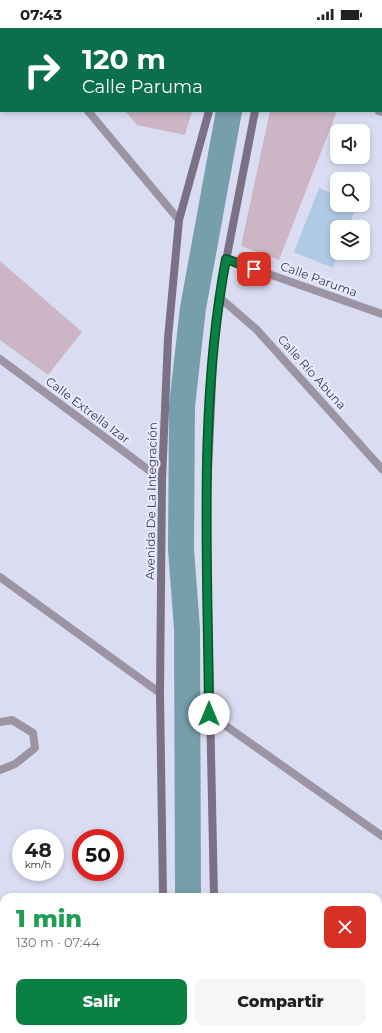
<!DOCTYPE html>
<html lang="es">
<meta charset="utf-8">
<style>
:root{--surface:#fff;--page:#f6f6f6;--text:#202124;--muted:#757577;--accent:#0b8043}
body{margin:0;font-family:Montserrat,sans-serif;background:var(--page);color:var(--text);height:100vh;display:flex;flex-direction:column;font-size:15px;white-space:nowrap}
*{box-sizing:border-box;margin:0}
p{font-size:13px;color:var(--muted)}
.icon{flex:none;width:22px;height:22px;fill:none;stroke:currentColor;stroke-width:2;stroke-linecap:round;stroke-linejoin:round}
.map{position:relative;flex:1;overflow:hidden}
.side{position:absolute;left:0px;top:865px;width:382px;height:140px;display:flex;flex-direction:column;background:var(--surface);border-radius:12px 12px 0 0;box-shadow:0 2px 6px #0003}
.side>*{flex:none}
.banner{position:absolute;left:0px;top:0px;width:382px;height:84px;box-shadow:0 2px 6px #0003;background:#0b6e4f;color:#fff;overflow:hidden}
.fabs{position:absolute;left:330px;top:96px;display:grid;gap:8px}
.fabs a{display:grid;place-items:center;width:40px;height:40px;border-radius:8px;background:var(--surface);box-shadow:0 2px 6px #0003;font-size:20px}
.speed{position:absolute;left:12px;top:801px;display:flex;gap:8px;font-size:20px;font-weight:700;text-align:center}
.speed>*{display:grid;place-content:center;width:52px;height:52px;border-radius:50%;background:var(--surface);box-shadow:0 2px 6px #0003;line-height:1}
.speed small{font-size:10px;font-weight:400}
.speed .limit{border:6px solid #d22;background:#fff;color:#111}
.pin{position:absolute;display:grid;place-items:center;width:34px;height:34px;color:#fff;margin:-17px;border-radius:8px;box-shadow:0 2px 6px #0006}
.me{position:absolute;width:44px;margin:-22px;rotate:0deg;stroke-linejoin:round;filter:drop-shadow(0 0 3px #0008)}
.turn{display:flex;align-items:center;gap:14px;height:84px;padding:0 16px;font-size:18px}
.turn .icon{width:52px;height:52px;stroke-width:2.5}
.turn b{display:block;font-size:28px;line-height:34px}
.round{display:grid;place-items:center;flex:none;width:42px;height:42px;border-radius:8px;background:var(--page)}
.overview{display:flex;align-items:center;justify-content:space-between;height:68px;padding:0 16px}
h1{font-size:24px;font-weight:800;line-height:30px;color:#1e9e55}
.cta{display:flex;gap:8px;margin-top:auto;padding:8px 16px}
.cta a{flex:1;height:46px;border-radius:8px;background:var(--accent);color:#fff;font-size:16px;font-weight:800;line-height:46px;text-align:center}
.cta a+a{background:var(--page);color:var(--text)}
.status{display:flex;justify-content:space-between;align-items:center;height:28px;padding:0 20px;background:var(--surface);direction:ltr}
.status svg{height:11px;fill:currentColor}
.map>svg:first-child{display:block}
.green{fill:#ccb5c4}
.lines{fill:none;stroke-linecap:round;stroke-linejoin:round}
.canal{stroke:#779eab;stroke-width:26}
.building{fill:#b0cae5}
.street{stroke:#9c94a2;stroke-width:8}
.secondary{stroke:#7b7184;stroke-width:8}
.route-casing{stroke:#07532c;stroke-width:10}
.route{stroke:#0b8043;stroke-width:7}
.labels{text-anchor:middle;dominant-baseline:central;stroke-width:4;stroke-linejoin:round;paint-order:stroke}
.street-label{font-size:12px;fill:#393a42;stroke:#e7eaff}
</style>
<div class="status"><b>07:43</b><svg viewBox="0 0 49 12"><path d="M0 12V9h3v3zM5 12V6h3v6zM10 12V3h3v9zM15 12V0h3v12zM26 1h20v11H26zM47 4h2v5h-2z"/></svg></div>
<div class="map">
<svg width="382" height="1005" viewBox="0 0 382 1005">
<rect width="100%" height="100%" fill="#daddf1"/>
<!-- green -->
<g class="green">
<path d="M53 0H216L215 1Z"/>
<path d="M291 0H369L290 1Z"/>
<path d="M125 83H192L185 107 137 97Z"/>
<path d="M270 83H337L279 232 241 218Z"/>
<path d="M0 233 82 304 48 347 0 312Z"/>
</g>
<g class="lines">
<!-- canal -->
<g class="canal">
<path d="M249 1V0"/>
<path d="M188 869 187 601 181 521 182 378 193 280 229 83"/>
<path d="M199 1001V1005"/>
</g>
</g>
<!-- building -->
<path class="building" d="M319 160 337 168V177H357L348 199H337V225H338L333 240 294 224Z"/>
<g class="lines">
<!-- street -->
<g class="street">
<path d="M19 0 20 1"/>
<path d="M88 83 179 192"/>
<path d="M379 83 382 84"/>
<path d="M226 231 382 286"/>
<path d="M219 269 256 301 382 441"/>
<path d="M0 331 162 452"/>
<path d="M0 549 160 665"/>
<path d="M209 686 382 808"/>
<path d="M0 694 12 692 33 705 35 720 15 736 0 742"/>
<path d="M0 956 4 959"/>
<path d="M68 1001 75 1005"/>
<path d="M345 1001 351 1005"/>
</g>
<!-- secondary -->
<g class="secondary">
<path d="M233 1V0"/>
<path d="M273 1V0"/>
<path d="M163 869 160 665 162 452 168 310 179 192 209 83"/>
<path d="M214 869 206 485 214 312 219 269 255 83"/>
<path d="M171 1001V1005"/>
<path d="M221 1001 222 1005"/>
</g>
</g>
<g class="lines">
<defs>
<path id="route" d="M209 686C208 536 198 379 226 231L254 241"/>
</defs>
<!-- route casing -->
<use href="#route" class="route-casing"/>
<!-- route -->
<use href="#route" class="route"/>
</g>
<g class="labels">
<!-- street labels -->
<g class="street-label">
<text transform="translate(319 251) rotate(20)">Calle Paruma</text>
<text transform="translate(312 344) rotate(48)">Calle Río Abuna</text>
<text transform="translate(88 382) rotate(37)">Calle Extrella Izar</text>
<text transform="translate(151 473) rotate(-89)">Avenida De La Integración</text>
</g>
</g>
</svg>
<div class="fabs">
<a><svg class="icon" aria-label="sound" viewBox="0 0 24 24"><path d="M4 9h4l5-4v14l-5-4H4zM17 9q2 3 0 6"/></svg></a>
<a><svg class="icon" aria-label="search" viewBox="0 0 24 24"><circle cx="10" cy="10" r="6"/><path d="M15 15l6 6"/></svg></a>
<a><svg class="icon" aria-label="layers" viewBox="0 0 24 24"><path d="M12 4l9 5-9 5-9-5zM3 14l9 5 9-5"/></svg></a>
</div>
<div class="speed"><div>48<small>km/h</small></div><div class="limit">50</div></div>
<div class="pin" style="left:254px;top:241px;background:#d93025"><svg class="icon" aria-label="arrive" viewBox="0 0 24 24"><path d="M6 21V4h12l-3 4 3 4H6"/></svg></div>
<svg class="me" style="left:209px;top:686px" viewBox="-20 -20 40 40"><circle r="19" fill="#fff"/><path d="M0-13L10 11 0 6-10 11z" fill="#0b8043"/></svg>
<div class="banner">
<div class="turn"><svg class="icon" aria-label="right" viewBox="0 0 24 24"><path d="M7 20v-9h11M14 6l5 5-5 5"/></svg><div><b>120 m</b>Calle Paruma</div></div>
</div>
<section class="side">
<div class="overview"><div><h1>1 min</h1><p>130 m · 07:44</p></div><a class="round" style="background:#d93025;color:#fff"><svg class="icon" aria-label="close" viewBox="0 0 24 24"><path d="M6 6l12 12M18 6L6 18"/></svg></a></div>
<div class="cta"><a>Salir</a><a>Compartir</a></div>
</section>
</div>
